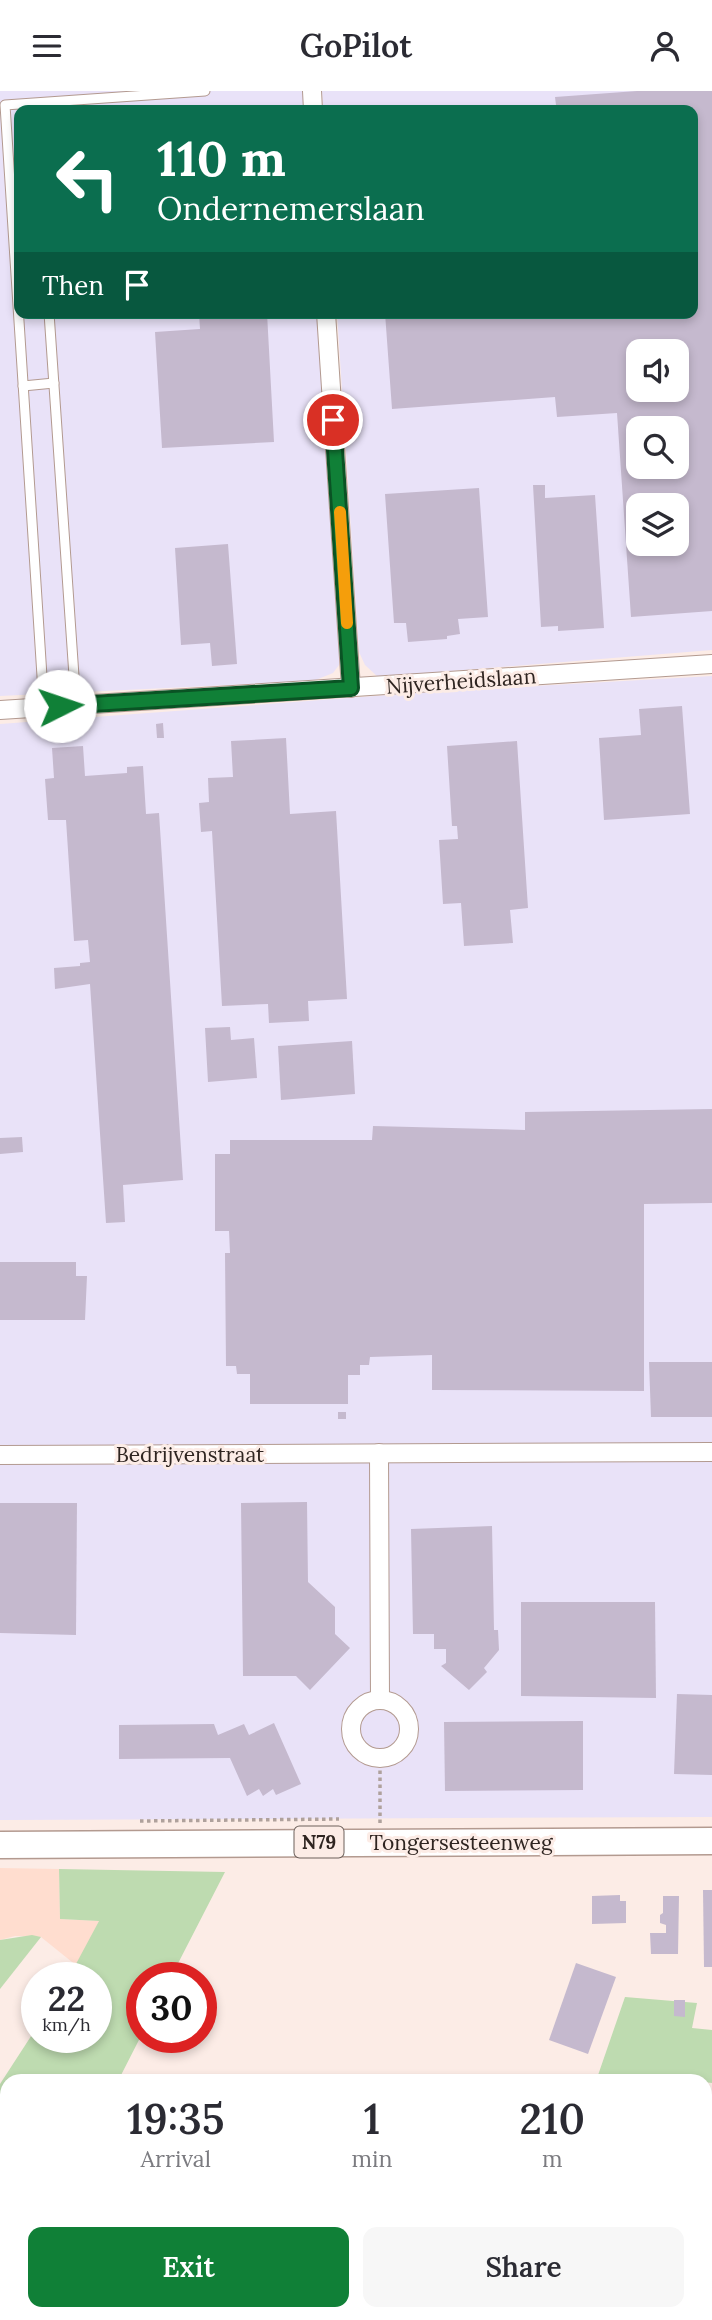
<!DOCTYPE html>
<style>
:root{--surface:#fff;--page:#f7f7f7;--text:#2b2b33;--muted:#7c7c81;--accent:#108037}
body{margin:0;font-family:Lora,serif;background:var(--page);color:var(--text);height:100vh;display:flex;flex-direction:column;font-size:26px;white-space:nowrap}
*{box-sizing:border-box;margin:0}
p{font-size:23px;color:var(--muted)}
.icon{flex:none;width:38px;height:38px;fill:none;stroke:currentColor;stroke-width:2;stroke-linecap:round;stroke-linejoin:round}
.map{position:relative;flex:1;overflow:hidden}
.drawer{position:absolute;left:0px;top:1983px;width:712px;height:247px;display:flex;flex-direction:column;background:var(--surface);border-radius:21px 21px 0 0;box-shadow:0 4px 10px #0003}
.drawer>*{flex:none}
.banner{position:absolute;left:14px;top:14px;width:684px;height:214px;border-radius:14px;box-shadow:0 4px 10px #0003;background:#0b6e4f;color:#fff;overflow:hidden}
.tools{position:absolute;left:626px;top:248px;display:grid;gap:14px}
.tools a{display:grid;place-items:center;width:63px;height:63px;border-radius:14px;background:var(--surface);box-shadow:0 4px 10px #0003;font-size:35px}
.speed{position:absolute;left:21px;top:1871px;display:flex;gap:14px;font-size:35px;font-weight:700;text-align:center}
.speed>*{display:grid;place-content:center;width:91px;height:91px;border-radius:50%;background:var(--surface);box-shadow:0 4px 10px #0003;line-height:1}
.speed small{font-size:18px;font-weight:400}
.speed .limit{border:10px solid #d22;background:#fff;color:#111}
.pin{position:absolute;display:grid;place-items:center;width:60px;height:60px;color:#fff;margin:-30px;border:4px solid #fff;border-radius:50%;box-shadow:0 2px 7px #0007}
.me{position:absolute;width:77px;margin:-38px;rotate:86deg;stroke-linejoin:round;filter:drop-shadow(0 0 5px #0008)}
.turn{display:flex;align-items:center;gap:24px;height:147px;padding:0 28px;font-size:32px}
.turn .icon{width:91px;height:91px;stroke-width:2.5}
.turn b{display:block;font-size:49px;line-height:60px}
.then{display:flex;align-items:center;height:66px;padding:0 28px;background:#0003;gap:14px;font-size:26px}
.eta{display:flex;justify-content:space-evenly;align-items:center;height:119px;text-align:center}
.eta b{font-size:42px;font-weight:600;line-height:49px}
.action{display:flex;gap:14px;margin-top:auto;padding:14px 28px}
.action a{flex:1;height:80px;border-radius:14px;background:var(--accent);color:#fff;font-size:28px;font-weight:600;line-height:80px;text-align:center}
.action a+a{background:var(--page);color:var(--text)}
header{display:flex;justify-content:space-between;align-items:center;height:91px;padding:0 28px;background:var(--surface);font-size:32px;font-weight:600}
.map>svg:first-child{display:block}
.built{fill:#ffddcf}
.industrial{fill:#e9e2f8;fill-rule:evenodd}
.green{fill:#bedbb0}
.building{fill:#c5b9ce;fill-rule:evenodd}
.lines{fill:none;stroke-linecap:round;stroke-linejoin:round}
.service-casing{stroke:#b39a90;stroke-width:11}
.minor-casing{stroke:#b39a90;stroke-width:20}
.primary-casing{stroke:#b39a90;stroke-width:29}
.path{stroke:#afa19c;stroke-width:3.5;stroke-dasharray:3.5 3.5;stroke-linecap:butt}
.service{stroke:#fff;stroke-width:9}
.minor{stroke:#fff;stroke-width:18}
.primary{stroke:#fff;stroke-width:26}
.route-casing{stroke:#0a5324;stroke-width:18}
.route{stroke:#108037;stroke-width:12}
.slow{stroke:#f59e0b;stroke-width:12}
.labels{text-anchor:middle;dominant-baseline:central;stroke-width:6;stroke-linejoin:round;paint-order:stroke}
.shield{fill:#fcece6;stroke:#6c605b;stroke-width:2}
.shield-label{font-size:19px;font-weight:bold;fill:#2e2420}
.street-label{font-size:21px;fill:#2e2420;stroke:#fcece6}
</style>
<header><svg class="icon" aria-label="menu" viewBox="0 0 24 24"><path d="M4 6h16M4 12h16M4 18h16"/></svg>GoPilot<svg class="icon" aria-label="person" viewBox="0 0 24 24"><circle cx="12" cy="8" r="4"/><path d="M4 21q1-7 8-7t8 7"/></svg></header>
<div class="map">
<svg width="712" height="2229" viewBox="0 0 712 2229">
<rect width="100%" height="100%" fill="#fcece6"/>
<!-- built -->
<path class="built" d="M0 1777 59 1778 60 1828 99 1830 77 1875 41 1846 15 1845 0 1849Z"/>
<!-- industrial -->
<g class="industrial">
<path d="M0 0H303L304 19H19V222H318L342 551 339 574 333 582 313 590 0 605Z"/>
<path d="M322 0H712V559L378 586 365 574 359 561 337 222H693V19H323ZM639 261H677V299H639ZM639 338H677V376H639ZM639 415H677V453H639Z"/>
<path d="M712 585V1726L0 1729V633L429 601Z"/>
</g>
<!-- green -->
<g class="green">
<path d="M59 1778 225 1781 171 1886H142V1943L118 1990H7V2157H0V1993L37 1936V1946H96V1886H69L99 1830 60 1828Z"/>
<path d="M32 1844 41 1846 0 1898V1849Z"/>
<path d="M625 1906 697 1912 692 1937 712 1939V1992L686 1989 596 1990Z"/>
</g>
<!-- building -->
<g class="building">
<path d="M637 0H712V520L631 526 617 322 557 326 555 306 392 318 385 222H693V19H499L498 16 556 14 555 6ZM639 261H677V299H639ZM639 338H677V376H639ZM639 415H677V453H639Z"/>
<path d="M199 222H267L274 351 162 357 155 241 200 238Z"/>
<path d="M533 394H545V407L595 404 604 537 558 540V535L541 536Z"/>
<path d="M479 397 488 526 458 528 460 543 447 545V548L408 551 406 532H394L385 403Z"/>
<path d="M228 453 237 573 212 575 210 552 181 554 175 457Z"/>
<path d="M682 615 690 723 604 729 599 647 641 644 639 618Z"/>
<path d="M163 632 164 647H157L156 633Z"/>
<path d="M286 647 290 723 336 720 347 908 308 910 309 930 269 932 268 913 222 915 212 740 201 741 199 712 209 711 208 687 233 686 231 650Z"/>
<path d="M517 650 528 817 510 819 513 852 464 855 461 812 443 813 439 749 458 748 457 735H452L447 655Z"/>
<path d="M83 655 85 685 127 682V676L143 675 146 723 159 722 183 1089 123 1094 125 1131 106 1132 90 893 55 898 54 877 80 875V872L90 871 88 849 74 850 66 729H48L45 688 54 687 52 657Z"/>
<path d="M230 936 231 949 254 947 257 987 208 991 205 937Z"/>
<path d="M352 950 355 1003 281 1009 278 955Z"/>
<path d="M712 1018V1112L644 1113V1300L432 1299V1264L402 1265 370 1266 369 1274H360V1284H348V1313H250V1283H237L236 1275H226L225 1162H230L229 1140H215V1063H230V1049H372L373 1035 525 1039V1021Z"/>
<path d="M22 1046 23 1061 0 1063V1047Z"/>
<path d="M0 1171H76V1185H87L85 1229H0Z"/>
<path d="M649 1271H712V1326H651Z"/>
<rect x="338" y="1321" width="8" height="7"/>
<path d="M307 1411 308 1491 335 1516V1543L350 1557 310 1599 296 1585H243L241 1412Z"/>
<path d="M0 1412H77L76 1544 0 1542Z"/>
<path d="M492 1435 494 1539H498L499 1559 484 1577 487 1581 469 1599 441 1575 446 1572V1558H434V1543H413L411 1438Z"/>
<path d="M521 1511H655L656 1607 521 1605Z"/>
<path d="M677 1603 712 1604V1684L674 1683Z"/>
<path d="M583 1630V1699L445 1700 444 1631Z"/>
<path d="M274 1632 301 1693 276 1704 273 1698 263 1705 259 1698 247 1705 230 1667 119 1668V1634L214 1633 218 1644 244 1633 249 1644Z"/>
<path d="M703 1799H712V1876H704Z"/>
<path d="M620 1804V1810H626V1832L592 1833V1805Z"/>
<path d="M663 1805H679L678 1863H651L650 1842H666V1834L660 1832V1824L663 1822Z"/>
<path d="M576 1872 616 1886 588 1963 549 1949Z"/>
<path d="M674 1909H685V1926L674 1925Z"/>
</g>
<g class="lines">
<defs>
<g id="service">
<path d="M49 222 76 614"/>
<path d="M23 295 54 292"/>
<path d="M44 616 5 14 205 0"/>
</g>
<g id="minor">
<path d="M312 0 313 19"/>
<path d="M326 222 351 597"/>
<path d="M0 619 712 573"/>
<path d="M379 1362 380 1609"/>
<path d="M0 1364 712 1361"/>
<circle cx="380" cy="1638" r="29"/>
</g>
<path id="primary" d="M0 1754 712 1750"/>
</defs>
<!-- service casing -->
<use href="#service" class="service-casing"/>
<!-- minor casing -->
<use href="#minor" class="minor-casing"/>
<!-- primary casing -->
<use href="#primary" class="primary-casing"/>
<!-- path -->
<g class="path">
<path d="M140 1730 339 1728"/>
<path d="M380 1732V1667"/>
</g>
<!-- service -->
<use href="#service" class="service"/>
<!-- minor -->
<use href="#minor" class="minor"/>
<!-- primary -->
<use href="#primary" class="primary"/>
</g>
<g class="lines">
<defs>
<path id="route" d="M60 615 351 597 333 329"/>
</defs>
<!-- route casing -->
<use href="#route" class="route-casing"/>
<!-- route -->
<use href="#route" class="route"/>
<!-- slow -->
<path class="slow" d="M340 421 347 532"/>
</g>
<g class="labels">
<!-- shield labels -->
<rect class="shield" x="294.5" y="1735.5" width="49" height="31" rx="5"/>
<g class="shield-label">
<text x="319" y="1751">N79</text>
</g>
<!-- street labels -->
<g class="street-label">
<text transform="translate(461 590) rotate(-4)">Nijverheidslaan</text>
<text x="190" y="1363">Bedrijvenstraat</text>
<text x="461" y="1751">Tongersesteenweg</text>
</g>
</g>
</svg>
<div class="tools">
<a><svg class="icon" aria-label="sound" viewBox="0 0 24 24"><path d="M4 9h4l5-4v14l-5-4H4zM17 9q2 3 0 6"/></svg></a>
<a><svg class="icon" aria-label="search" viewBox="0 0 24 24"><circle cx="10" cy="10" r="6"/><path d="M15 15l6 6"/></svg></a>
<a><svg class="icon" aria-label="layers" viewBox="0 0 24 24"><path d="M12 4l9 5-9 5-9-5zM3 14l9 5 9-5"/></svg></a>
</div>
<div class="speed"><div>22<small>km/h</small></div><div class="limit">30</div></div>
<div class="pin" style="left:333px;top:329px;background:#d93025"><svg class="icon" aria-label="arrive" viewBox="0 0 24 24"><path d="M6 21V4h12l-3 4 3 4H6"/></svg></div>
<svg class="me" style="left:60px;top:615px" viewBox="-20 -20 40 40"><circle r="19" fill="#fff"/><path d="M0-13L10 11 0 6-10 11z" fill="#108037"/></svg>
<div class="banner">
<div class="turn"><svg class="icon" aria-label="left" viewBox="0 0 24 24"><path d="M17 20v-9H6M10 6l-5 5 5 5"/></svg><div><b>110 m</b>Ondernemerslaan</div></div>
<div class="then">Then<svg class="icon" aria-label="arrive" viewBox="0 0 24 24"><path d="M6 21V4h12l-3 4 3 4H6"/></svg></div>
</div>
<section class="drawer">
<div class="eta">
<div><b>19:35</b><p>Arrival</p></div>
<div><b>1</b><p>min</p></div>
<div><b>210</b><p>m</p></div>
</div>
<div class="action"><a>Exit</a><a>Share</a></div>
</section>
</div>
